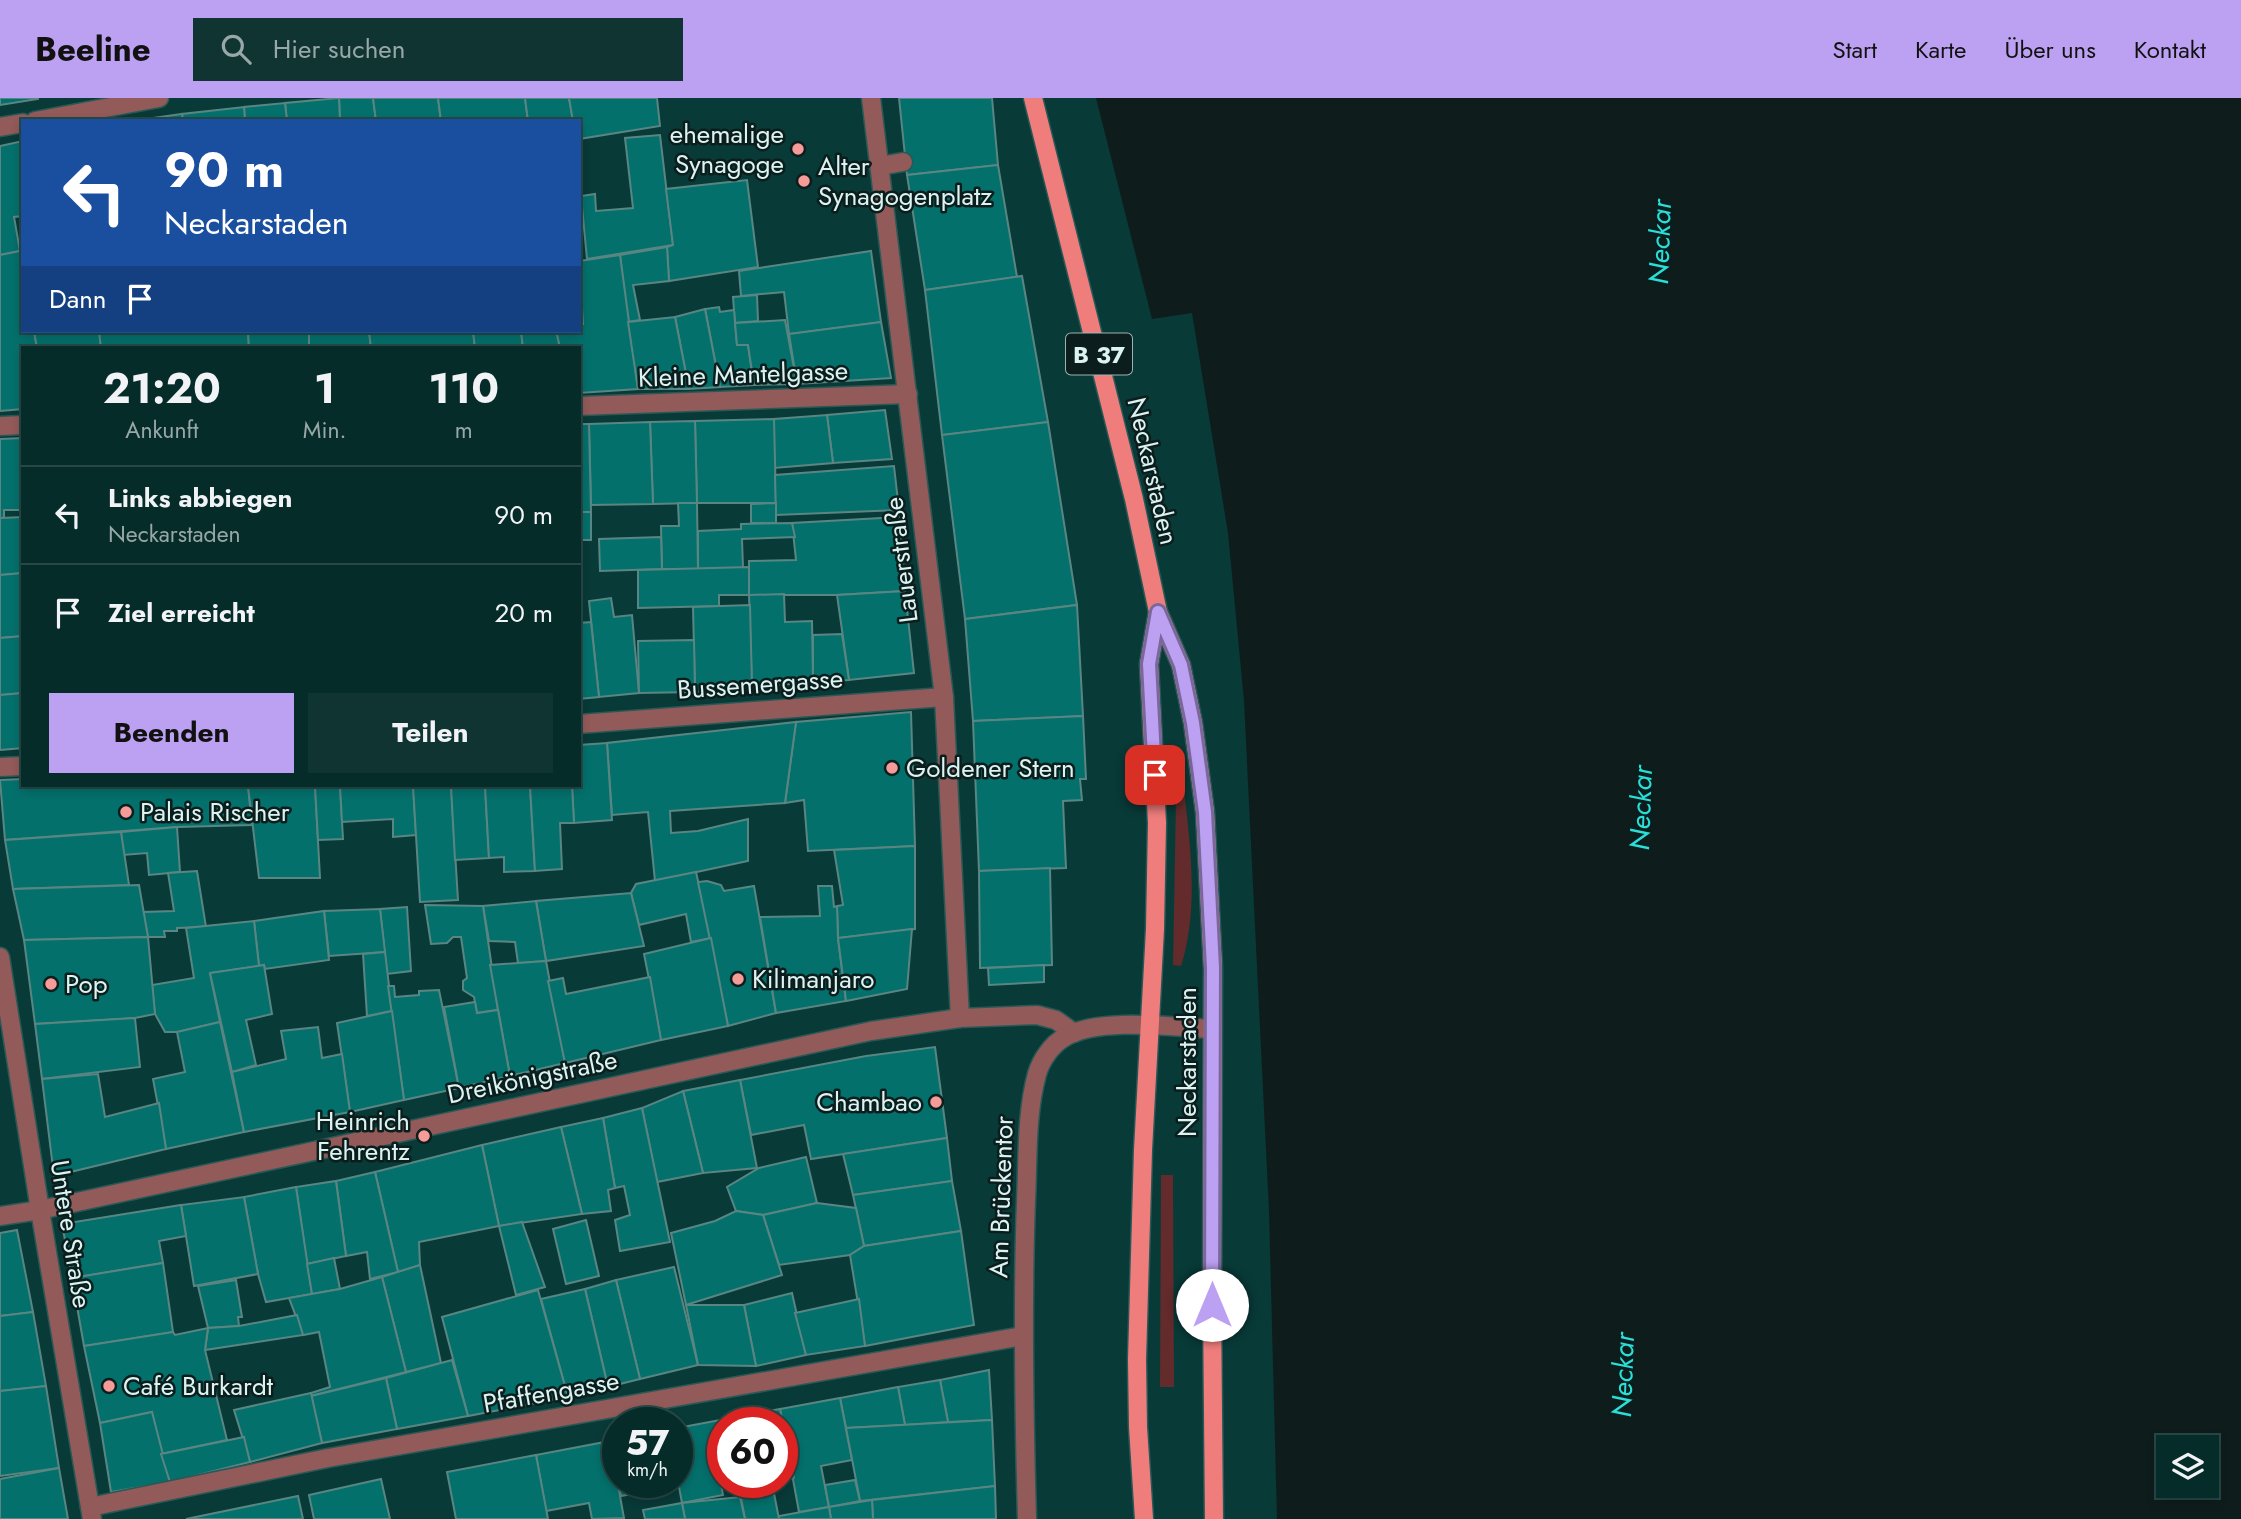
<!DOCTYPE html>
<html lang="de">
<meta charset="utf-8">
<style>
:root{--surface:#062c2a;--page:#0f3432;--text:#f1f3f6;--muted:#98a7a8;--line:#274847;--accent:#bca0f2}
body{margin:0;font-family:Jost,sans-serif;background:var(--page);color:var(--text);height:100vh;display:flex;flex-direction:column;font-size:26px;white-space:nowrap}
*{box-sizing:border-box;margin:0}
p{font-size:23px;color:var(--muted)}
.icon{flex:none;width:38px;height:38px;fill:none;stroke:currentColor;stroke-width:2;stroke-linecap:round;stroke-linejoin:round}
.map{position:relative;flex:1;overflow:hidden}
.sheet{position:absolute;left:21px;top:248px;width:560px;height:441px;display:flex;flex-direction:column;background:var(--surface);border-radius:0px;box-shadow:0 4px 10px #0003,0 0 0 2px var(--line)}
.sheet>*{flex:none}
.banner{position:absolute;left:21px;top:21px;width:560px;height:214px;border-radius:0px;box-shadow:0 4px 10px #0003,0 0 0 2px var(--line);background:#1a4fa0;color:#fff;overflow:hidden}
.buttons{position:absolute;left:2156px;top:1337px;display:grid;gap:14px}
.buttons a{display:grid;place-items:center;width:63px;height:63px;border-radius:0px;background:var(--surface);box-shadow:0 4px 10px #0003,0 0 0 2px var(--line);font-size:35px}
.speed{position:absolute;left:602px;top:1309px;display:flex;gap:14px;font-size:35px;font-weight:700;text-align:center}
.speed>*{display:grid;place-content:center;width:91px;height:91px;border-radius:50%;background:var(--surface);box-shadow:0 4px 10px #0003,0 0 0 2px var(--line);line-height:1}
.speed small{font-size:18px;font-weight:400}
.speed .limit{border:10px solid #d22;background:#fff;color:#111}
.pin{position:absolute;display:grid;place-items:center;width:60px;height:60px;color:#fff;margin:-30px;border-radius:14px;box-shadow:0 4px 10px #0006}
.me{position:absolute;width:77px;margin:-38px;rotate:0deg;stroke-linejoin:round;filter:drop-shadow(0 0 5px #0008)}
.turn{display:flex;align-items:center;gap:24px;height:147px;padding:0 28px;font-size:32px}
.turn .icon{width:91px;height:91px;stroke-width:2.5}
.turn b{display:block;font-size:49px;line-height:60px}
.then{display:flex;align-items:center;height:66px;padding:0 28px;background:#0003;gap:14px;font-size:26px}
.eta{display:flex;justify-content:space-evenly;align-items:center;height:119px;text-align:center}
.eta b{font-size:42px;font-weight:700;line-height:49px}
.cta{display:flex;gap:14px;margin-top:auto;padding:14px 28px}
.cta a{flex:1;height:80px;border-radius:0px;background:var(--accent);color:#111;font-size:28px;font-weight:700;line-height:80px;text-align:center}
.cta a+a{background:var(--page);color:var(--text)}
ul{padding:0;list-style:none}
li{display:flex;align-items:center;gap:21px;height:98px;padding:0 28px;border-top:2px solid var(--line)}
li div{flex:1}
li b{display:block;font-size:26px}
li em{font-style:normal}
header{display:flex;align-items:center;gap:42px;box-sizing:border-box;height:98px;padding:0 35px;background:var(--accent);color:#111}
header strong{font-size:33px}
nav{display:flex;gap:38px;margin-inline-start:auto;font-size:24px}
.search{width:490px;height:63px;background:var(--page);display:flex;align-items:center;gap:18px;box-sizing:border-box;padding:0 24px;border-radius:0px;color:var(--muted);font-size:26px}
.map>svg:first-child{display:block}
.green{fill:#632b2b}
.water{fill:#0e1d1c;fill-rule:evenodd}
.building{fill:#04706c;stroke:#598683;stroke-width:2}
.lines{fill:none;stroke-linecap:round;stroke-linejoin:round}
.street-casing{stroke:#2a5856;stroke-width:21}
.primary-casing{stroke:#2a5856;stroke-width:21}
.street{stroke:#925a58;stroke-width:18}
.primary{stroke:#ef7d7c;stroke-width:18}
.route-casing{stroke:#7a689d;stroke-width:18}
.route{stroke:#bca0f2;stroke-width:12}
.poi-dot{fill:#f59b98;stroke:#0b1d1c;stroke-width:2.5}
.labels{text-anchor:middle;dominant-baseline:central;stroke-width:5;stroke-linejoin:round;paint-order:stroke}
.shield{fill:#0b1d1c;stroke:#9db3b1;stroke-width:2}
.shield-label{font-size:24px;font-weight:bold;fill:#dbf3f1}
.poi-label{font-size:26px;fill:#dbf3f1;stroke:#0b1d1c;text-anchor:start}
.street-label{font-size:26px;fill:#dbf3f1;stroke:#0b1d1c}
.water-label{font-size:28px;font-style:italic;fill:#2bdfd8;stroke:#0b1d1c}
</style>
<header>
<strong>Beeline</strong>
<div class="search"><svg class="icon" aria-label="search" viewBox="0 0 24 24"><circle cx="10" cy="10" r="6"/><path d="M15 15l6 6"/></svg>Hier suchen</div>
<nav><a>Start</a><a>Karte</a><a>Über uns</a><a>Kontakt</a></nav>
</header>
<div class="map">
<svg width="2241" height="1421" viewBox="0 0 2241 1421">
<rect width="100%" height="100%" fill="#083a38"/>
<!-- green -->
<g class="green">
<path d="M1173 657H1180C1187 725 1202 802 1181 868L1173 867 1176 700Z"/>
<path d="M1161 1077H1173L1174 1289H1160Z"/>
</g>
<!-- water -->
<path class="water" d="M1096 0H2241V1421H1277L1269 1114 1244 603 1228 435 1192 215 1152 221ZM2168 1349H2207V1388H2168Z"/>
<!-- building -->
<g class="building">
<path d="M0 0H38V1L0 7Z"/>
<path d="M339 0H373L376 23H340Z"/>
<path d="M339 0 340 23H287L285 5Z"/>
<path d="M373 0H438L441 23H376Z"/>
<path d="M438 0H525L528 23H441Z"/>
<path d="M525 0H569L573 23H528Z"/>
<path d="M569 0H657L660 28 579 41V23H573Z"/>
<path d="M899 0H992L998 67 907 77Z"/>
<path d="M285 5 287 23H245L244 9Z"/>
<path d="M244 9 245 23H183L182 16Z"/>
<path d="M182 16 183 23H132Z"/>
<path d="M660 37 673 147 587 161 581 98 595 96 596 113 633 110 625 40Z"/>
<path d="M23 43V118L14 119 20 153 0 157V48Z"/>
<path d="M998 67 1017 179 925 192 907 77Z"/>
<path d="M747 82 758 169 669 183 667 149 673 147 666 91Z"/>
<path d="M667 149 669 183 633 187 640 222 628 224 620 157Z"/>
<path d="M20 153 23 166V233H34L37 250H23V311L0 313V157Z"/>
<path d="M871 153 881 224 789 236 784 194 741 198 739 173Z"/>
<path d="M620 157 638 291 579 295V250H560L556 233H579V226H583L579 163Z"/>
<path d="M1022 178 1048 324 942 337 925 192Z"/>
<path d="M757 197 758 223 735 225 733 199Z"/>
<path d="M719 209 720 214 734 212 737 247H748L754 287 720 289 705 211Z"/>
<path d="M705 211 720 289 689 291 675 219Z"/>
<path d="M675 219 689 291H638L628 224Z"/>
<path d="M785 222 797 286 754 287 748 247H737L735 225Z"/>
<path d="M881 224 891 280 797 286 789 236Z"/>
<path d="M34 233H99L101 250H37Z"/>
<path d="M99 233H248L249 250H101Z"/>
<path d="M248 233H309V250H249Z"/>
<path d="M309 233H369L371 250H309Z"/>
<path d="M369 233H473L475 250H371Z"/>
<path d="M473 233H521L523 250H475Z"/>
<path d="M521 233H556L560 250H523Z"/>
<path d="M885 312 892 361 833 365 827 317Z"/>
<path d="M827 317 833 365 774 370V321Z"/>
<path d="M774 321 776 405H697L695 323Z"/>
<path d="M695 323 697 405 653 406 650 324Z"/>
<path d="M650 324 653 406 591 407 589 326Z"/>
<path d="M1048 324 1077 507 965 521 942 337Z"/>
<path d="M579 326H589L591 414H579Z"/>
<path d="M23 340V412H4V420H0V341Z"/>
<path d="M894 368 899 412 776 417 775 377Z"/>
<path d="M678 405H697L698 471H662L661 428H679Z"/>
<path d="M776 405V425H751V406Z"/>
<rect x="579" y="414" width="12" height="28"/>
<path d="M23 419V475L0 477V420Z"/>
<path d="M899 419 905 493 837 497H749V463L796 462 792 425Z"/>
<path d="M792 425 795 439 742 441 743 470 698 471V433L741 431V426Z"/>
<path d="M661 439 662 471 600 473 599 441Z"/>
<path d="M749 469V497H719V508L638 510V472Z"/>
<path d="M23 475V538L0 540V477Z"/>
<path d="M905 493 914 575 849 582 837 497Z"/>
<path d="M784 496 785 524 812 523 813 584 752 589 749 497Z"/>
<path d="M611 500 614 519 632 517 639 595 599 599 589 503Z"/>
<path d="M750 507 752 589 695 594 693 509Z"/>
<path d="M1077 507 1083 618 973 623 965 521Z"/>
<path d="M591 524 599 599 579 601V525Z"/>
<path d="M842 536 849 582 813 584V537Z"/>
<path d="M23 538V595L0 597V540Z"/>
<path d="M694 542 695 594 639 595 638 543Z"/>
<path d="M23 595V650L0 652V597Z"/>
<path d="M911 614 915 748 808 753 804 702 785 705 796 624Z"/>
<path d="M1083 618 1086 681H1080L1082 702 1063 703 1066 770 979 773 973 623Z"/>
<path d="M796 624 785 705 670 713 671 735 698 733 748 721V763L655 783 648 714 612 717 607 645Z"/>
<path d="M607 645 612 722 574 725 572 688H579V647Z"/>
<path d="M23 681V688H248L252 727 177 729 5 742 0 682Z"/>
<path d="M248 688H315L320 780H259Z"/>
<path d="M315 688H340L343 741 318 742Z"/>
<path d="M340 688H413L416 737 393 739V721L342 724Z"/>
<path d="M413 688H451L458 802 420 804Z"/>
<path d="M451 688H485L489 760 455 762Z"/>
<path d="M485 688H530L535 773 504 774V759L489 760Z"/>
<path d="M530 688H572L574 725H560L562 771 535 773Z"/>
<path d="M177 729 180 774 149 777 147 755 123 757 121 734Z"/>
<path d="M121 734 129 787 13 791 5 742Z"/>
<path d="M915 748V831L838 840 837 808 843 807 834 752Z"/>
<path d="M1050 770 1052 867 980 870 979 773Z"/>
<path d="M197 773 206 829 177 830V833H164L165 839H148L143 814 174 813 168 775Z"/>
<path d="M696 774 711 840 691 844 686 816 639 827 631 795 636 786Z"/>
<path d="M707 783 721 787 724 793 754 788 776 915 728 928 698 784Z"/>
<path d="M139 787 148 839 24 842 13 791Z"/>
<path d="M818 788H832L834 809 837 808 838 840 846 903 776 915 760 819 820 818Z"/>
<path d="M631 795 644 848 546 863 536 803Z"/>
<path d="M536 803 546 863 518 865 515 844 489 843 483 808Z"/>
<path d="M425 807 483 808 498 912 477 915 474 899 463 892V883L467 880 461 839H453L447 845 431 846Z"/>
<path d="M407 809 411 873 387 876 380 811Z"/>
<path d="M380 811 385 854 329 858 324 813Z"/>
<path d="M324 813 329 862 265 871 264 867 259 868 254 823Z"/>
<path d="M254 823 259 868 210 875 220 924 177 934H165L155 916 152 887 194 880 186 830Z"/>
<path d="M912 831 907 891 846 903 838 840Z"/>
<path d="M148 839 155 916 135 920 35 926 24 842Z"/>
<path d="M711 840 728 928 661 942 644 856Z"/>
<path d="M385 854 392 913 367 918 363 856Z"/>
<path d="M546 863 565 965 510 978 490 867Z"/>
<path d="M264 867 272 916 246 922 256 967 232 974 210 875Z"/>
<path d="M1044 867V884L989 887 988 870Z"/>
<path d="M650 879 661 942 565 965 548 883 563 880 566 896Z"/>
<path d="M388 888H394L395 899 419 897V893L439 892 459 990 404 1002Z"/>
<path d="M475 904 477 915 498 912 510 978 459 990 444 909Z"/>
<path d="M392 913 404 1002 350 1014 337 925Z"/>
<path d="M135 920 140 969 42 981 35 926Z"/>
<path d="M220 924 244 1034 166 1051 153 981 185 974 177 934Z"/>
<path d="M318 929 322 960 342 956 350 1014 244 1034 232 974 286 961 281 933Z"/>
<path d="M935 949 947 1040 811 1061 804 1027 751 1037 740 982 866 958Z"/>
<path d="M98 976 105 1019 159 1005 166 1051 54 1078 42 981Z"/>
<path d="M740 982 757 1070 703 1075 683 993Z"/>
<path d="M683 993 703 1075 657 1084 642 1010Z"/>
<path d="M642 1010 670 1144 620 1153 615 1122 630 1117 624 1088 615 1090 603 1020Z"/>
<path d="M603 1020 615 1090 608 1092 611 1113 582 1116 561 1029Z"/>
<path d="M561 1029 582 1116 499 1128 482 1047Z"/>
<path d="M947 1040 952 1083 853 1097 843 1056Z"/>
<path d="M482 1047 499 1128 419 1144 420 1167 398 1174 375 1074Z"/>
<path d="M806 1059 817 1105 763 1117 736 1113 727 1089 759 1070Z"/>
<path d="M375 1074 398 1174 370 1181 367 1154 346 1158 336 1083Z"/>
<path d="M336 1083 346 1158 307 1166 296 1089Z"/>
<path d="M952 1083 961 1133 864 1148 853 1097Z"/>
<path d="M296 1089 312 1196 266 1204 258 1176 244 1099Z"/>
<path d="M244 1099 258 1176 194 1188 181 1107Z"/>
<path d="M817 1105 856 1110 864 1148 850 1157 779 1167 763 1117Z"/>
<path d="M181 1107 186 1138 159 1143 163 1165 72 1180 62 1126Z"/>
<path d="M736 1113 763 1117 782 1177 686 1207 671 1135 715 1123Z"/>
<path d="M586 1122 599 1178 566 1186 553 1131Z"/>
<path d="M522 1124 545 1189 516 1197 499 1128Z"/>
<path d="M17 1132 33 1214 0 1218V1135Z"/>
<path d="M961 1133 974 1227 865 1248 850 1157 864 1148Z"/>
<path d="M334 1160 340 1191 312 1196 307 1166Z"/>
<path d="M163 1165 173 1234 84 1248 72 1180Z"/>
<path d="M420 1167 441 1265 406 1274 382 1179Z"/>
<path d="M674 1169 698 1267 640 1281 616 1182Z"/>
<path d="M382 1179 406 1274 311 1298V1295L330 1289 319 1234 303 1237 289 1200 340 1191Z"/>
<path d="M236 1182 242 1219H238L239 1228 208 1230 198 1188Z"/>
<path d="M616 1182 640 1281 608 1289 585 1191Z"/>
<path d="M585 1191 608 1289 568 1299 541 1201Z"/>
<path d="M538 1192 568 1299 468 1318 442 1219Z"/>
<path d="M792 1195 806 1257 756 1268 744 1207Z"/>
<path d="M859 1201 865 1248 806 1257 795 1215Z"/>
<path d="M686 1207H744L756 1268 698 1267Z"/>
<path d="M33 1214 46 1288 0 1293V1218Z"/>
<path d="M297 1217 303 1237 205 1252 208 1230 239 1228Z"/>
<path d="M208 1230 205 1252 227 1342 161 1356 152 1314 100 1325 84 1248 173 1234 175 1237Z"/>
<path d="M452 1262 468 1318 397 1331 386 1280Z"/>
<path d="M989 1272 992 1322 948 1324 940 1282Z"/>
<path d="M386 1280 397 1331 322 1345 311 1298Z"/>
<path d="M940 1282 948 1324 905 1327 898 1289Z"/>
<path d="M46 1288 59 1370 0 1378V1293Z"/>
<path d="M898 1289 905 1327 846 1330 840 1300Z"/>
<path d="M311 1295 322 1345 250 1364 234 1312Z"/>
<path d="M840 1300 852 1362 821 1368 829 1409 799 1414 780 1311Z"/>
<path d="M780 1311 794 1380 782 1383V1325H727L726 1321Z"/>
<path d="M152 1314 170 1384 111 1394 100 1325Z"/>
<path d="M726 1321 727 1325H723V1381H720L723 1397 682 1405 677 1378V1330Z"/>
<path d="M992 1322 995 1388 860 1403 846 1330Z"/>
<path d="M244 1339 250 1364 170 1384 161 1356Z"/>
<path d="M618 1342V1382L610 1343Z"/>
<path d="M610 1343 624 1420 592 1421 589 1405 546 1413 536 1357Z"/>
<path d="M536 1357 548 1421H456L447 1374Z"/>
<path d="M59 1370 68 1421H0V1381Z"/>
<path d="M677 1378 679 1387 621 1398 618 1384H677Z"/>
<path d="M381 1381 390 1421H314L309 1397Z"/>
<path d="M855 1382 860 1403 829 1409 825 1387Z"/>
<path d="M738 1384H774L772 1385 779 1421H745Z"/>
<path d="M995 1388 996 1421H873L872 1402Z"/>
<path d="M298 1398 303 1421H186Z"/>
<path d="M740 1399 745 1421H685L682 1405Z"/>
<path d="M872 1402 873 1421H831L829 1409Z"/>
<path d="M682 1405 685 1421H645L643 1412Z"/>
<path d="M829 1409 831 1421H779V1418Z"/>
</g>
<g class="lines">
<defs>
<g id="street">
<path d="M871 0 944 599 960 920"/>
<path d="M35 23 159 0"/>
<path d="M0 29 23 25"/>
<path d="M880 68 903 64"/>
<path d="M579 308 908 296"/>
<path d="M0 328 23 327"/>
<path d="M579 626 944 599"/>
<path d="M0 669 23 668"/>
<path d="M0 859 40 1112 92 1421"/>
<path d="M0 1118 40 1112 871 933 960 920 1037 917 1056 922 1074 935"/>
<path d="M90 1409 328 1360 1023 1238"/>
<path d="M1027 1421C1024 1315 1022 1209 1026 1103 1028 1061 1026 1016 1037 976 1041 962 1052 946 1065 939 1099 919 1173 929 1212 931"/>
</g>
<g id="primary">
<path d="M1033 0 1134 401 1158 514 1181 567 1193 625 1205 714 1213 870 1212 1207 1214 1421"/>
<path d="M1144 1421 1138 1329 1137 1262 1143 1052 1155 831 1157 725 1149 566 1158 514"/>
</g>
</defs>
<!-- street casing -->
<use href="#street" class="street-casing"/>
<!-- primary casing -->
<use href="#primary" class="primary-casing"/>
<!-- street -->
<use href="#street" class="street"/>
<!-- primary -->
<use href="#primary" class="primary"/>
</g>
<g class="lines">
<defs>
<path id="route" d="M1155 677 1149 566 1158 514 1181 567 1193 625 1205 714 1213 870 1212 1207"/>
</defs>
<!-- route casing -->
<use href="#route" class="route-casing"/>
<!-- route -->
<use href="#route" class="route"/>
</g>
<!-- markers -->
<g class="poi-dot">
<circle cx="798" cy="51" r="7"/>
<circle cx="804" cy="83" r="7"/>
<circle cx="892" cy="670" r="7"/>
<circle cx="126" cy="714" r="7"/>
<circle cx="738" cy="881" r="7"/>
<circle cx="51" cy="886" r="7"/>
<circle cx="936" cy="1004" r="7"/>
<circle cx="424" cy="1038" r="7"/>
<circle cx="109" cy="1288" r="7"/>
</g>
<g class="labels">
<!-- shield labels -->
<rect class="shield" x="1066" y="235.5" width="66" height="41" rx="5"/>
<g class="shield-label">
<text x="1099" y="256">B 37</text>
</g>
<!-- poi labels -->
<g class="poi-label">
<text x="784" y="36" text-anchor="end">ehemalige<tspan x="784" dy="30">Synagoge</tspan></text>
<text x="818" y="68">Alter<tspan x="818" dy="30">Synagogenplatz</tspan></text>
<text x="906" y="670">Goldener Stern</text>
<text x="140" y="714">Palais Rischer</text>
<text x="752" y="881">Kilimanjaro</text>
<text x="65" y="886">Pop</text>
<text x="922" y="1004" text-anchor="end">Chambao</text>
<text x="410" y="1023" text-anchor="end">Heinrich<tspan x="410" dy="30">Fehrentz</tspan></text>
<text x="123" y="1288">Café Burkardt</text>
</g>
<!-- street labels -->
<g class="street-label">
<text transform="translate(743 276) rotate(-2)">Kleine Mantelgasse</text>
<text transform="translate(1153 373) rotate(77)">Neckarstaden</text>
<text transform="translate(901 462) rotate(-97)">Lauerstraße</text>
<text transform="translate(760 586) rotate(-4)">Bussemergasse</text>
<text transform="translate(1187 964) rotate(-90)">Neckarstaden</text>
<text transform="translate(532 979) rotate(-12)">Dreikönigstraße</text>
<text transform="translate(1001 1099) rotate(-88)">Am Brückentor</text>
<text transform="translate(71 1136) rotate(81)">Untere Straße</text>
<text transform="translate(551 1294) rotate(-10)">Pfaffengasse</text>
</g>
<!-- water labels -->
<g class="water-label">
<text transform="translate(1660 144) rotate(-88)">Neckar</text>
<text transform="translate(1641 710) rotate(-88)">Neckar</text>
<text transform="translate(1623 1277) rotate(-88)">Neckar</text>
</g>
</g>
</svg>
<div class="buttons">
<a><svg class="icon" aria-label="layers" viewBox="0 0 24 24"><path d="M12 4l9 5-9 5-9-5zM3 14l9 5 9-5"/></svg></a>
</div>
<div class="speed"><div>57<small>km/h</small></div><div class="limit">60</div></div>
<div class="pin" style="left:1155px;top:677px;background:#d93025"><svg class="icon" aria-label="arrive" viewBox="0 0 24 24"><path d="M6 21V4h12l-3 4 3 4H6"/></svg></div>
<svg class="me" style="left:1212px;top:1207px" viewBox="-20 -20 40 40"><circle r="19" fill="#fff"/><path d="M0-13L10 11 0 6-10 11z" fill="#bca0f2"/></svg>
<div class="banner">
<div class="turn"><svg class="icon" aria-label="left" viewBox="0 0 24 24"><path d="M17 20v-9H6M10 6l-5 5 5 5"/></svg><div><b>90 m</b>Neckarstaden</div></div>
<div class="then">Dann<svg class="icon" aria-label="arrive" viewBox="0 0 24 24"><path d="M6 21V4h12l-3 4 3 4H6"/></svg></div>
</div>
<section class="sheet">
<div class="eta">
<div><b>21:20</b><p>Ankunft</p></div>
<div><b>1</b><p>Min.</p></div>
<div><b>110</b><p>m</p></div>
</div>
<ul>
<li><svg class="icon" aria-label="left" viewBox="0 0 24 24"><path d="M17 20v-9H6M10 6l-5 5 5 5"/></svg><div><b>Links abbiegen</b><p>Neckarstaden</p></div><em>90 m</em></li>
<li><svg class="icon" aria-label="arrive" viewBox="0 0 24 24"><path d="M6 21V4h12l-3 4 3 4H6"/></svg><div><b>Ziel erreicht</b></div><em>20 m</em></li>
</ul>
<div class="cta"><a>Beenden</a><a>Teilen</a></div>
</section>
</div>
